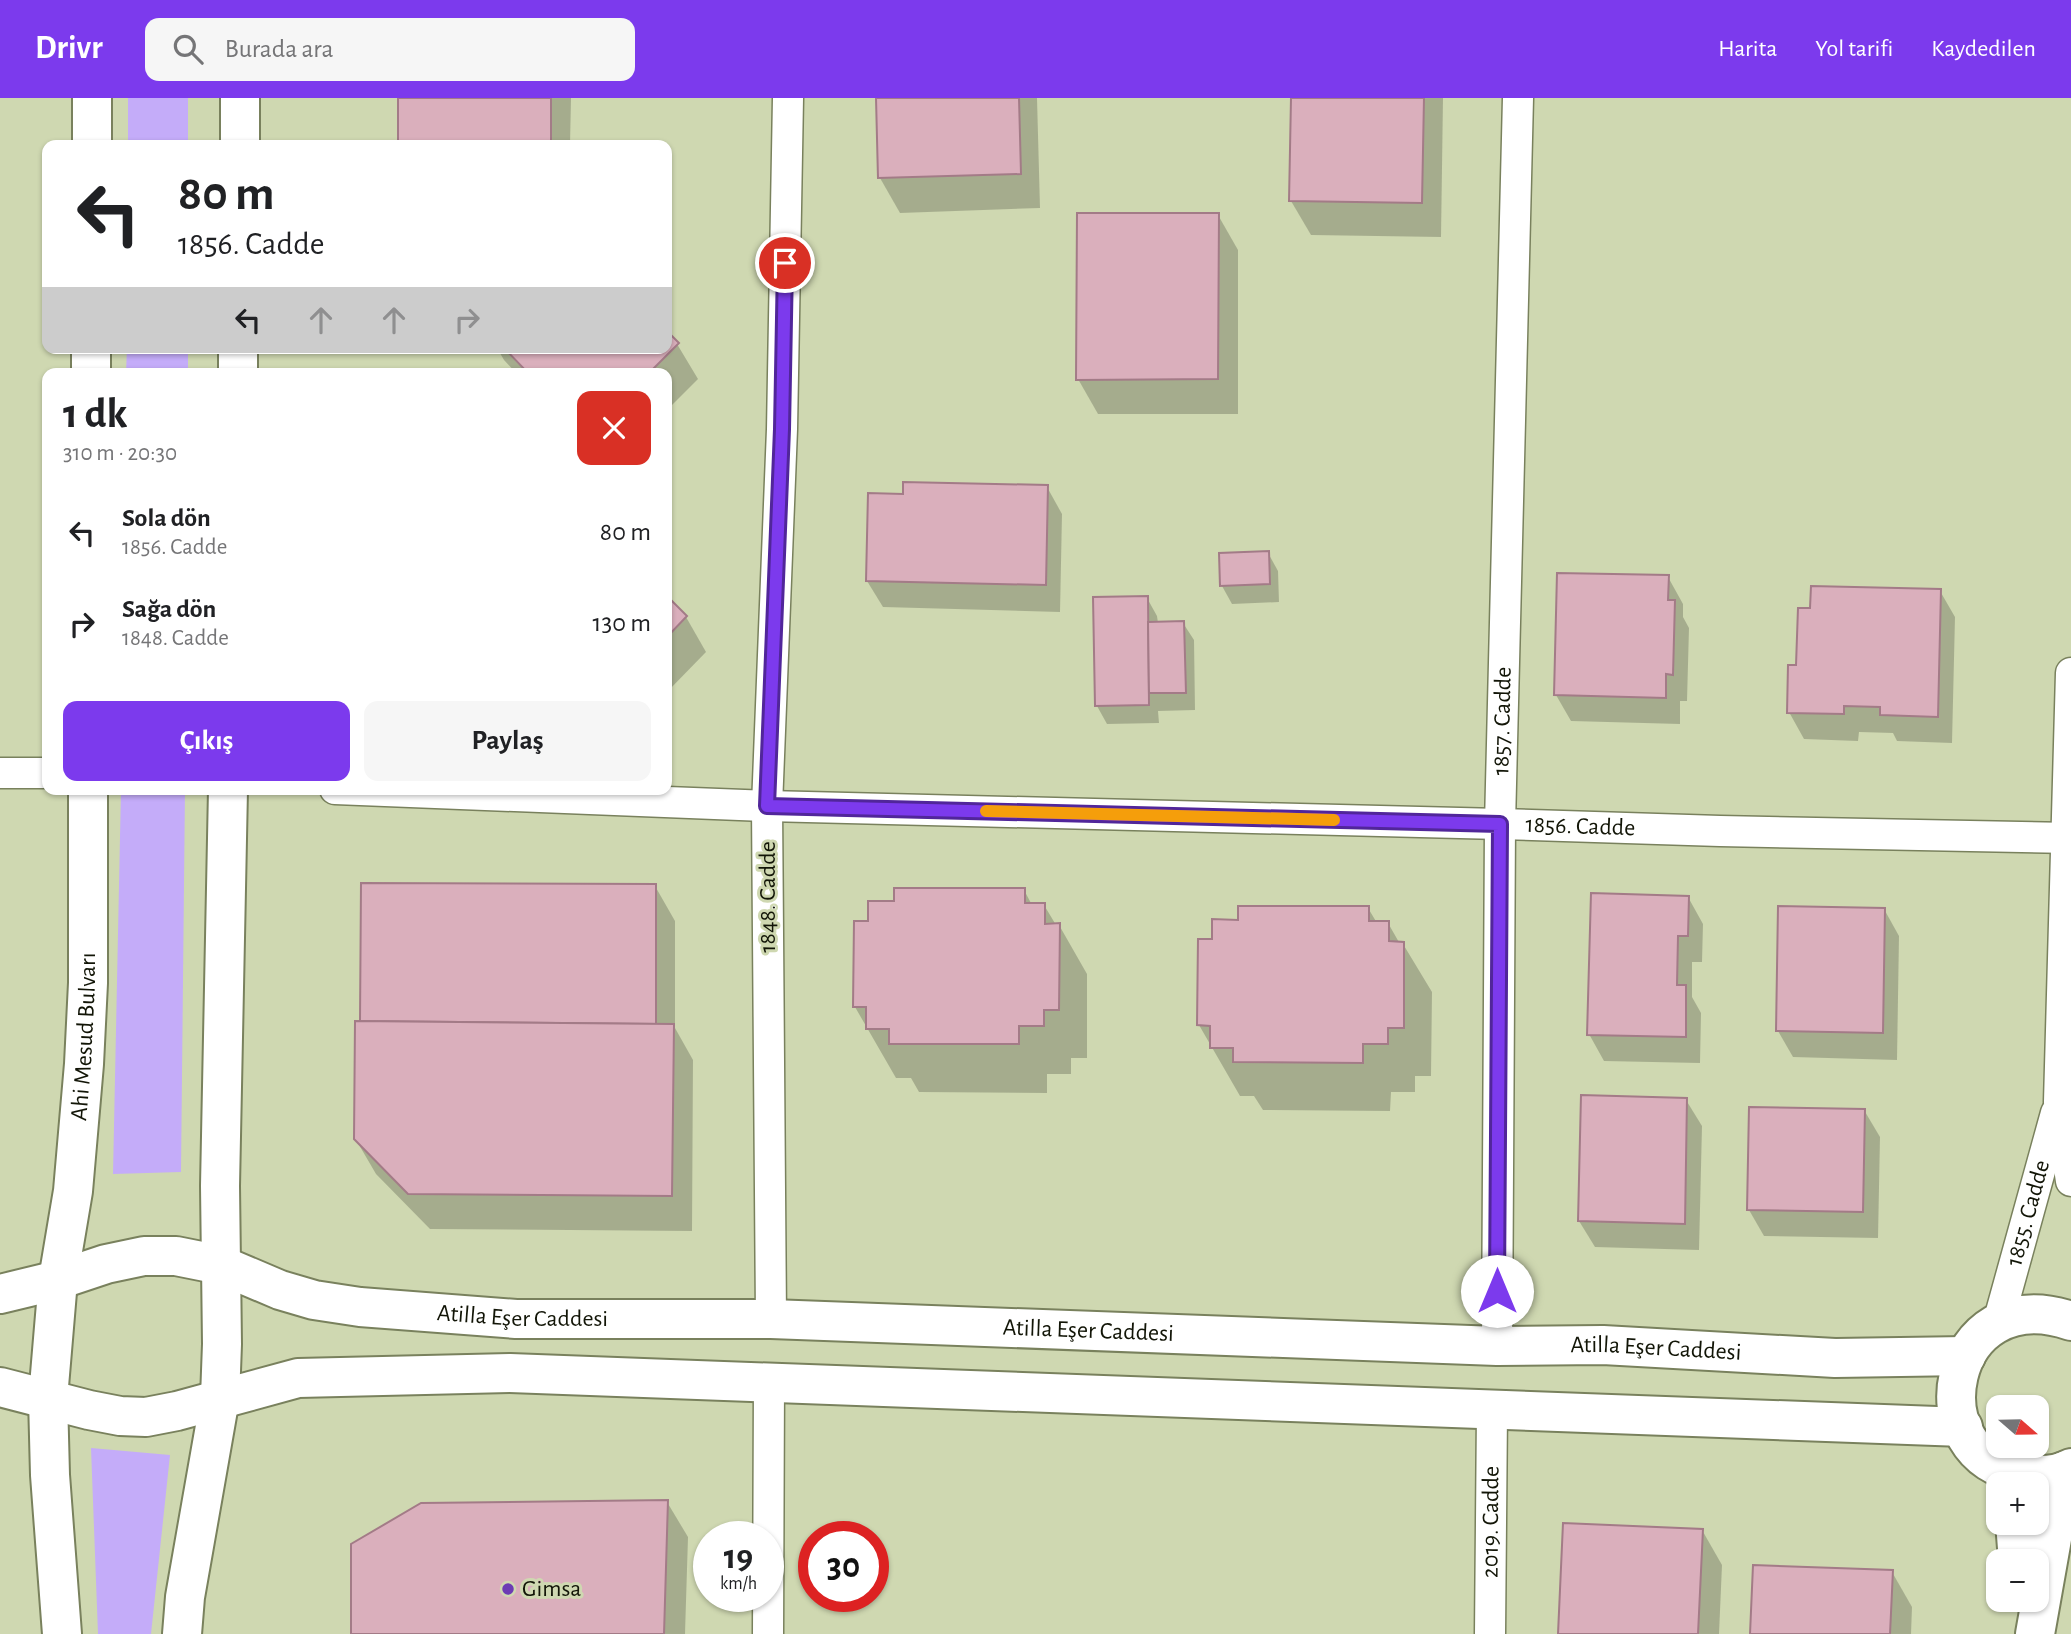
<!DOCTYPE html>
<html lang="tr">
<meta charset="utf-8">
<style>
:root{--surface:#fff;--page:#f6f6f6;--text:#202124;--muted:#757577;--accent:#7c3aed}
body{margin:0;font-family:"Alegreya Sans",sans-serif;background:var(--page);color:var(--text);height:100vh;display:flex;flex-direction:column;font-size:26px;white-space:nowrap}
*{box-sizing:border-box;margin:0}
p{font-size:23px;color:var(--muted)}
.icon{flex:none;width:38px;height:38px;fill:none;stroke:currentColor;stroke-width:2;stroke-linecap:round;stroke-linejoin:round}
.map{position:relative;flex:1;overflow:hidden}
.details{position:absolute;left:42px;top:270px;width:630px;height:427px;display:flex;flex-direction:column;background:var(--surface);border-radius:14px;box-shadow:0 2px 5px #0004}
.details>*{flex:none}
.top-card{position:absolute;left:42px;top:42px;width:630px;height:214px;border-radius:14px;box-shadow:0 2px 5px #0004;background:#fff;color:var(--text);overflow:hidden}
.needle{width:46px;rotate:110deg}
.fabs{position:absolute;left:1986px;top:1297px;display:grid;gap:14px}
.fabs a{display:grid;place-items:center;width:63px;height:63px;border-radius:14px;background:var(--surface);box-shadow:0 2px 5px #0004;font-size:35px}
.speed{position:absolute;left:693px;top:1423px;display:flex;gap:14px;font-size:35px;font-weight:700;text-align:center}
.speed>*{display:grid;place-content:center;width:91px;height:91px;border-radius:50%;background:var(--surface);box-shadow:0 2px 5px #0004;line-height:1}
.speed small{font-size:18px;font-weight:400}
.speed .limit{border:10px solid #d22;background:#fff;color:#111}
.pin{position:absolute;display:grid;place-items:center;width:60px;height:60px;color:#fff;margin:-30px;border:4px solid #fff;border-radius:50%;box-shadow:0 2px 7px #0007}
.me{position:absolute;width:77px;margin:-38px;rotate:0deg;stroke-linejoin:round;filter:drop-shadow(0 0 5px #0008)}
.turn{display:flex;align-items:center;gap:24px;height:147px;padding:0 21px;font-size:32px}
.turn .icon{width:91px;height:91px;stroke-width:2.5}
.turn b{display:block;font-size:49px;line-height:60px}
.lanes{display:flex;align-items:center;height:66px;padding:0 21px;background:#0003;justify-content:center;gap:35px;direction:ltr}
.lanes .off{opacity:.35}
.round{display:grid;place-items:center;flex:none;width:74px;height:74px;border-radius:14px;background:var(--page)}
.summary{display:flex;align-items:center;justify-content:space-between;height:119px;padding:0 21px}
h1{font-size:42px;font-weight:700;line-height:52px}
.button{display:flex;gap:14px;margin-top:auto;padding:14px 21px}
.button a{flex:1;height:80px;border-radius:14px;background:var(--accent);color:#fff;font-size:28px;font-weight:700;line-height:80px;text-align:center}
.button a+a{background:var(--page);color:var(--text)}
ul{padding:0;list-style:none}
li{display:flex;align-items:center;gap:21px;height:91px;padding:0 21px}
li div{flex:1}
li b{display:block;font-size:26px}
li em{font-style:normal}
header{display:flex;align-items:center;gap:42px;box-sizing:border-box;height:98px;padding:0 35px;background:var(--accent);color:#fff}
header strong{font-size:33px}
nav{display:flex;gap:38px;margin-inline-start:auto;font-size:24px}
.search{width:490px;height:63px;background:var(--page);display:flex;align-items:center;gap:18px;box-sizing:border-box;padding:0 24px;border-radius:14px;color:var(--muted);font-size:26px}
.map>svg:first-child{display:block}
.green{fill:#c4acf9}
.shadow{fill:#0003}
.building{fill:#daafbc;stroke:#a37b87;stroke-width:2}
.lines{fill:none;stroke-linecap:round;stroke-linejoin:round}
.street-casing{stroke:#79815d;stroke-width:33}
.secondary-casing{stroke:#79815d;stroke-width:42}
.street{stroke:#fff;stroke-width:30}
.secondary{stroke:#fff;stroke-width:38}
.route-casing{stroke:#51269a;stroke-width:18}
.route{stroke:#7c3aed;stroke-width:12}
.slow{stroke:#f59e0b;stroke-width:12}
.poi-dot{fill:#6d3cb4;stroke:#cfd8b1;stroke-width:2.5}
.labels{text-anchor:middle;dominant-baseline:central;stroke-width:6;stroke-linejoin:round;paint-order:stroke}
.street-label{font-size:24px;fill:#121507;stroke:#cfd8b1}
.poi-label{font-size:24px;fill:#121507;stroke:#cfd8b1;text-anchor:start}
</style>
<header>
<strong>Drivr</strong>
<div class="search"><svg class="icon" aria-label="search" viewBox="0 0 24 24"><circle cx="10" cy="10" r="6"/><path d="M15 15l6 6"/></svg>Burada ara</div>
<nav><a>Harita</a><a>Yol tarifi</a><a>Kaydedilen</a></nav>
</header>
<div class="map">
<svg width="2071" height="1536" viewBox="0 0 2071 1536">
<rect width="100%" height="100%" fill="#cfd8b1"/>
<!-- green -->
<g class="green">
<rect x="128" y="0" width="60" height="47"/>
<path d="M127 250H188V275H126Z"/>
<path d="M121 691H185L181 1074 113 1076Z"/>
<path d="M91 1350 170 1357 151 1536H98Z"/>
</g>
<!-- shadow -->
<g class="shadow">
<path d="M400 0H571L570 47H400Z"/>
<path d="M878 0H1037L1040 110 900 115 880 80Z"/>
<path d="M1293 0H1443L1441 139 1311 137 1291 103Z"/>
<path d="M1218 117 1238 152V316H1098L1078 281Z"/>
<path d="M667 235 677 246 698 281 667 312V275H516L504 262 497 250H667Z"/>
<path d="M1047 389 1062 416 1060 514 883 509 867 483 905 398Z"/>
<path d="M1268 455 1278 473 1279 504 1232 506 1222 488 1221 457Z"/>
<path d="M1668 479 1683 506V519L1689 530 1687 603H1680V626L1571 623 1556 597Z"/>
<path d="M1940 493 1955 519 1952 645 1897 643 1893 635 1859 634 1858 643 1804 641 1789 614 1798 569Z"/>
<path d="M667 500 686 519 706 554 667 594Z"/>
<path d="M1147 500 1157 518 1158 525H1183L1194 542 1195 612 1158 613 1159 625 1107 626 1097 608Z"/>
<path d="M363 787 655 788 675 823V930L693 962 692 1133 430 1131 376 1076 355 1040 361 925Z"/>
<path d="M1024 792 1032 807H1044L1056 827H1059L1087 876V960H1071V976H1047V995L919 994 911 980H896L855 909 870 825Z"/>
<path d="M1688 799 1703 826 1702 864H1692V899L1701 915 1700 965 1604 963 1589 936Z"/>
<path d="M1368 810 1377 825H1388L1400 846H1403L1432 894 1431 978H1415V994H1391L1390 1013 1263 1012 1254 998H1240L1199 927 1214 843 1240 823Z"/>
<path d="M1884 811 1899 838 1897 962 1793 959 1778 933Z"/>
<path d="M1686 1002 1702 1028 1699 1152 1595 1149 1579 1123Z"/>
<path d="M1864 1012 1880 1039 1878 1140 1764 1138 1749 1112Z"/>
<path d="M667 1404 688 1439 685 1536H353Z"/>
<path d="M1702 1432 1722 1467 1719 1536H1560Z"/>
<path d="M1892 1474 1912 1509 1911 1536H1752Z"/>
</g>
<!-- building -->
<g class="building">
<rect x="398" y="0" width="153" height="47"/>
<path d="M876 0H1019L1021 76 878 80Z"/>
<path d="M1291 0H1424L1422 105 1289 103Z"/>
<path d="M1077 115H1219L1218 281 1076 282Z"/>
<path d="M667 233 679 245 649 275H528L504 250H667Z"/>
<path d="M903 384 1048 387 1046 487 866 483 868 395 903 396Z"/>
<path d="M1269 453 1270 486 1220 488 1219 455Z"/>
<path d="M1557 475 1669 477 1668 502H1675L1673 577 1666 576V600L1554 597Z"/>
<path d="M1811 488 1941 491 1938 619 1880 617V609L1844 608V616L1787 615 1788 567H1796L1798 510H1810Z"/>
<path d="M667 498 687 518 667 539Z"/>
<path d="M1148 498 1149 607 1095 608 1093 499Z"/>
<path d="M1184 523 1186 595H1149L1148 524Z"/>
<path d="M361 785 656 786V926L360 923Z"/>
<path d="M894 790H1025V805H1045V826L1060 825 1059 912H1044V928H1019V946H889V931H866V909H853L854 823H868V803H894Z"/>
<path d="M1591 795 1689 798 1688 838H1678L1677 887H1686V939L1587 937Z"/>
<path d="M1238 808H1369V823H1389V843L1404 844V930H1388V946H1363V965L1233 964V950H1210V928L1197 927 1198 841H1212V821L1238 822Z"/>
<path d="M1778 808 1885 810 1883 935 1776 933Z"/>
<path d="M355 923 674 926 672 1098 408 1096 354 1041Z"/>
<path d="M1581 997 1687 1000 1685 1126 1578 1123Z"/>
<path d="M1749 1009 1865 1011 1863 1114 1747 1112Z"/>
<path d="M668 1402 664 1536H351V1446L421 1405Z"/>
<path d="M1563 1425 1703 1431 1698 1536H1558Z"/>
<path d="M1753 1467 1893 1472 1890 1536H1750Z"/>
</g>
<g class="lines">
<defs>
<g id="street">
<path d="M2071 575 2059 1004 2071 1083"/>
<path d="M0 675H47"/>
<path id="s1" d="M335 691 767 708 1500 726 1720 733 2071 740"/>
<path d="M771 1221 767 708 782 331 788 0"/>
<path id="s2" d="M1998 1225 2056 1015"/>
<path id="s3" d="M1497 1248 1500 726 1518 0"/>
<path d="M768 1536 769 1284"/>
<path id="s4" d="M1490 1536 1492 1312"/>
</g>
<g id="secondary">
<path d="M92 0V47"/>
<path d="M240 47V0"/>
<path d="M91 275V250"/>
<path d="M238 275V250"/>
<path id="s5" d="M0 1196 58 1182 106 1166 144 1158H176L221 1167 280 1192 314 1202 360 1209 516 1221H771L1497 1248 1603 1247 1835 1260 1966 1258"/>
<path d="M2071 1223C1945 1180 1913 1361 2024 1376 2040 1378 2057 1378 2071 1370"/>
<path d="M0 1289 89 1312 120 1318 146 1319 177 1313 298 1280 510 1275 1963 1329"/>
<path d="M2015 1424 2018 1463"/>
<path id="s6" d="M62 1536 50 1377 48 1300 58 1182 73 1093 84 966 88 885V691"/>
<path d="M182 1536 185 1499 220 1300 222 1246 220 1088 228 691"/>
<path d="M2035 1536 2064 1373"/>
</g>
</defs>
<!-- street casing -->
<use href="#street" class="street-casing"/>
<!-- secondary casing -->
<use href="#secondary" class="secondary-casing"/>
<!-- street -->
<use href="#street" class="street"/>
<!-- secondary -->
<use href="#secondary" class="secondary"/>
</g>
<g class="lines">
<defs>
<path id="route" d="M785 165 782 331 767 708 1500 726 1497 1193"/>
</defs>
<!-- route casing -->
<use href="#route" class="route-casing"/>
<!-- route -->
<use href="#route" class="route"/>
<!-- slow -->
<path class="slow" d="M986 713 1334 722"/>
</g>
<!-- markers -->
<circle class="poi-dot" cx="508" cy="1491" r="7"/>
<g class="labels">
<!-- street labels -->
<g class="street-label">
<text stroke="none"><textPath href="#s3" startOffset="625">1857. Cadde</textPath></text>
<text stroke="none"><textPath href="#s1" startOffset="1246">1856. Cadde</textPath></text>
<text transform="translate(768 799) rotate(-90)">1848. Cadde</text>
<text stroke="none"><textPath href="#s6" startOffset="600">Ahi Mesud Bulvarı</textPath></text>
<text stroke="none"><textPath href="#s2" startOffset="114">1855. Cadde</textPath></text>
<text stroke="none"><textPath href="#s5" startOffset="536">Atilla Eşer Caddesi</textPath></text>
<text stroke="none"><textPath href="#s5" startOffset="1102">Atilla Eşer Caddesi</textPath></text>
<text stroke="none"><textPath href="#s5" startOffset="1670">Atilla Eşer Caddesi</textPath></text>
<text stroke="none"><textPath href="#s4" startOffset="112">2019. Cadde</textPath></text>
</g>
<!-- poi labels -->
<g class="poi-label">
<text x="522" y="1491">Gimsa</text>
</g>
</g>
</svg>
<div class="fabs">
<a><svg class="needle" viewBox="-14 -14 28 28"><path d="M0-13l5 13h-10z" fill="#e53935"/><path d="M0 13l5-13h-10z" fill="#757577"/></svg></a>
<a>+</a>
<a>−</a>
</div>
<div class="speed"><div>19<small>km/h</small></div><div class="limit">30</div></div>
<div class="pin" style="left:785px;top:165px;background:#d93025"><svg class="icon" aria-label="arrive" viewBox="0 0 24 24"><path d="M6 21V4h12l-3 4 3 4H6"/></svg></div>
<svg class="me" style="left:1497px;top:1193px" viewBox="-20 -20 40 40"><circle r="19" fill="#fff"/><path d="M0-13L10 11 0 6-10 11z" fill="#7c3aed"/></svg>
<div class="top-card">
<div class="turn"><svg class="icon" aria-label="left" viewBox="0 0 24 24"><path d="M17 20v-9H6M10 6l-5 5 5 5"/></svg><div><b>80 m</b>1856. Cadde</div></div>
<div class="lanes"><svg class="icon" aria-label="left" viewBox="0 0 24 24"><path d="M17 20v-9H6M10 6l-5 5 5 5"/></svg><svg class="icon off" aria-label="ahead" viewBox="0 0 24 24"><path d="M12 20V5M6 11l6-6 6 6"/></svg><svg class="icon off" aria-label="ahead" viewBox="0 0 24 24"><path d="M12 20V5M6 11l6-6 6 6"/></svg><svg class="icon off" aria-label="right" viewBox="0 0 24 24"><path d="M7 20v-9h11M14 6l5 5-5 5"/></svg></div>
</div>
<section class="details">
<div class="summary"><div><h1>1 dk</h1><p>310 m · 20:30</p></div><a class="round" style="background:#d93025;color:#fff"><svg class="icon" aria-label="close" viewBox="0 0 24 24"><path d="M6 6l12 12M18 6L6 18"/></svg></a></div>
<ul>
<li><svg class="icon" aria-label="left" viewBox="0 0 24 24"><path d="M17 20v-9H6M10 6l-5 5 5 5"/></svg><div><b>Sola dön</b><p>1856. Cadde</p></div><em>80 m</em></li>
<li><svg class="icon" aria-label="right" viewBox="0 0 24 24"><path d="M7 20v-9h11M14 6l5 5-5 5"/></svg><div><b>Sağa dön</b><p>1848. Cadde</p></div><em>130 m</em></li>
</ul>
<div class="button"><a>Çıkış</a><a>Paylaş</a></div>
</section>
</div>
